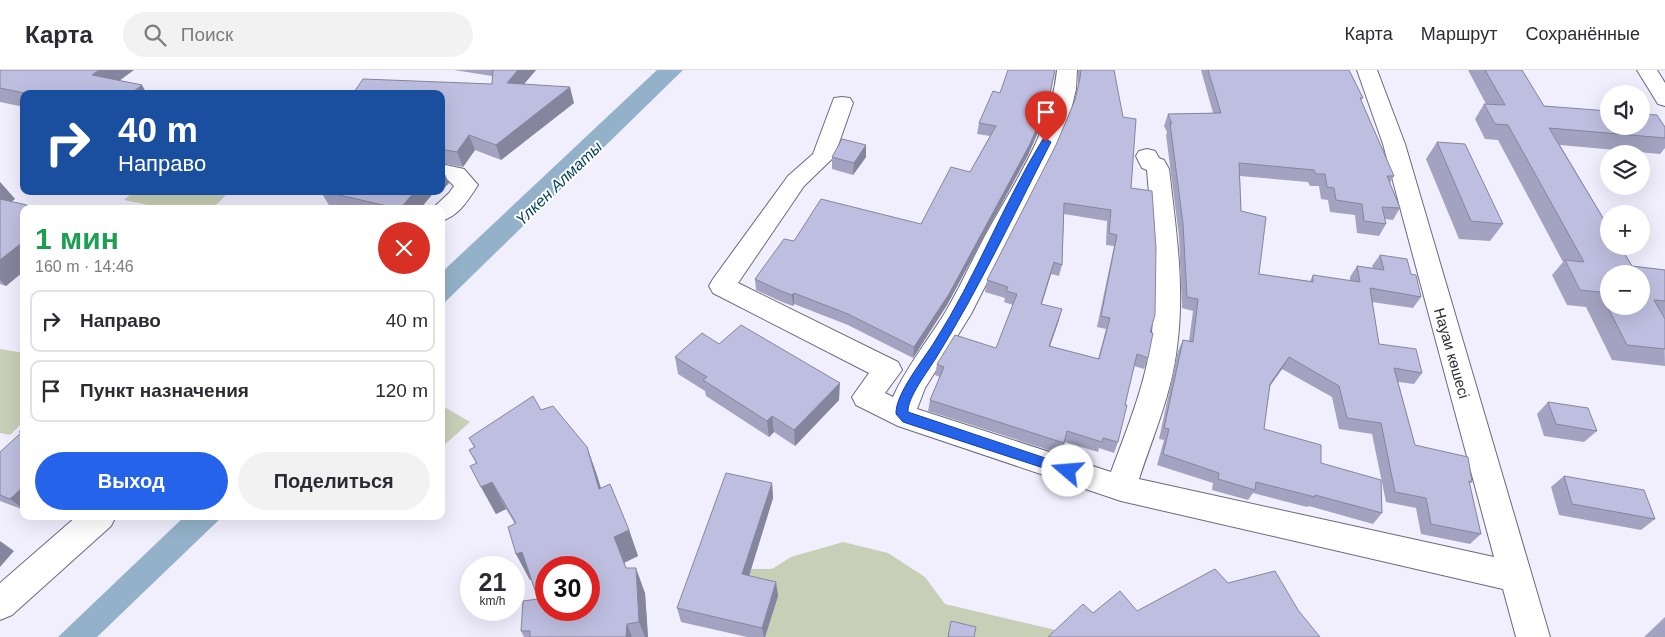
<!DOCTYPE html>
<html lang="ru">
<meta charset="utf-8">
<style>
:root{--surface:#fff;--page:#f2f2f3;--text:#2b2b33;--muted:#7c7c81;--line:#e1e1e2;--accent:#2563eb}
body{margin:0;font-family:Arial,sans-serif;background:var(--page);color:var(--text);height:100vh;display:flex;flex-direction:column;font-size:19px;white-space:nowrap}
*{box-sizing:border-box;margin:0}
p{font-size:16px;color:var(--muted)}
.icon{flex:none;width:28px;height:28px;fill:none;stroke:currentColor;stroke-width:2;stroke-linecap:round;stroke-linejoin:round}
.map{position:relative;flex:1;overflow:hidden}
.panel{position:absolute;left:20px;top:135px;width:425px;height:315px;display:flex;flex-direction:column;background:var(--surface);border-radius:10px;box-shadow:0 5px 20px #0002}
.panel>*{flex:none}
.guide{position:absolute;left:20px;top:20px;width:425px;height:105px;border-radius:10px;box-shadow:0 5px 20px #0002;background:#1a4fa0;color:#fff;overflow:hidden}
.buttons{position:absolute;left:1600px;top:15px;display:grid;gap:10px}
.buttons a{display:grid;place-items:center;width:50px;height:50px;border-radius:50%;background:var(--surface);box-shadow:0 5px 20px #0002;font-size:25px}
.speed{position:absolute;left:460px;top:486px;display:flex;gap:10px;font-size:25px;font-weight:700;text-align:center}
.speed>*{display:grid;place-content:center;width:65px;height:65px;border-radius:50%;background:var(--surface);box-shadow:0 5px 20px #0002;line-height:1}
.speed small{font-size:12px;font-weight:400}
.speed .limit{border:8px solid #d22;background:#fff;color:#111}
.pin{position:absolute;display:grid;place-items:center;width:42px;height:42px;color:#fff;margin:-51px -21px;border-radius:50% 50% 50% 0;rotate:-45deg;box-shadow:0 0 5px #0007}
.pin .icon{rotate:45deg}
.me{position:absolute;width:55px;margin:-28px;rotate:288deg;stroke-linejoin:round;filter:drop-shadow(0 0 4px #0008)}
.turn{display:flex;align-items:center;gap:18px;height:105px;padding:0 15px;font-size:22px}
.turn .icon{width:65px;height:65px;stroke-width:2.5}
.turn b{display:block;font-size:35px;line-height:42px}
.round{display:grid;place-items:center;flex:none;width:52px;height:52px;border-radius:26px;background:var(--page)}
.headline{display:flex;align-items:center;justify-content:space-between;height:85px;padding:0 15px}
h1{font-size:30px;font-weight:700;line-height:38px;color:#1e9e55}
.cta{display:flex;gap:10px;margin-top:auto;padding:10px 15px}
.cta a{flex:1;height:58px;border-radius:30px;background:var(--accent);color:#fff;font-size:20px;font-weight:700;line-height:58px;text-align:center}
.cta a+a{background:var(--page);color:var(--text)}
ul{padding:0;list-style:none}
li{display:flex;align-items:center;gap:15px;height:62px;margin:0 10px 8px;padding:0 5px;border:2px solid var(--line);border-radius:10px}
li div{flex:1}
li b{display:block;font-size:19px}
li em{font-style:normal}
header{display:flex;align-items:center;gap:30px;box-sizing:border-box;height:70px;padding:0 25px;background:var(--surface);border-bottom:1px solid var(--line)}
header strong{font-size:24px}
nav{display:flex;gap:28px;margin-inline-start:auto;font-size:18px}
.search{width:350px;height:45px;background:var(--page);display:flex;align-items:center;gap:12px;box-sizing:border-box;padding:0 18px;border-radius:28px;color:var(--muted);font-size:19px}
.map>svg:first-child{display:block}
.green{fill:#c7d0b7}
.water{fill:#93b2c9}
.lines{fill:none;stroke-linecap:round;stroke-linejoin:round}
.minor-casing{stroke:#6b697f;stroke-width:2}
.minor{fill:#fff;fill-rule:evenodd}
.wall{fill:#a3a3c1;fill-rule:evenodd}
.shaded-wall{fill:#85859d}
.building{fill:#bebee0;stroke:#85859d;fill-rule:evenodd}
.route{fill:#2563eb;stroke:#184099}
.labels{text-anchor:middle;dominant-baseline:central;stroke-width:4;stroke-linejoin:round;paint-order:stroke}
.street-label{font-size:15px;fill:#2d2c36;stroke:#fefefe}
.water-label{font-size:16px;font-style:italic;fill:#013e5d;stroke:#fefefe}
</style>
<header>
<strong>Карта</strong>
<div class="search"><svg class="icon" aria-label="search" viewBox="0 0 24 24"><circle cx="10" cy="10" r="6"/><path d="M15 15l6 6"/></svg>Поиск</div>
<nav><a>Карта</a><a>Маршрут</a><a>Сохранённые</a></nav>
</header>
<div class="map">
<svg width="1665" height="567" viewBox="0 0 1665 567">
<rect width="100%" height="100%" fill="#f1effe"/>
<!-- green -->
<g class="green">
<path d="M134 121H230L212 139H168L124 130Z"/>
<path d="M0 279 24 283V351L10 365 0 363Z"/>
<path d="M441 335 470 352 441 378Z"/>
<path d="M843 472 888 483 925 507 945 534 1060 561 1052 567H765L777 526 745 519 751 499H772L791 487Z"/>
</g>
<!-- water -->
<g class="water">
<path d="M657 0H683L441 236V203Z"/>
<path d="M185 446H223L97 567H58Z"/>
</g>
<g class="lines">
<defs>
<g id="minor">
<path d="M1057 0H1077L1076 19 1071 40 1052 85 971 244 925 318 917 339 1111 402C1126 361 1143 321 1150 278 1159 219 1152 159 1147 100L1142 98 1136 86 1139 81 1147 79 1155 81 1159 88 1164 90 1169 99C1176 158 1185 218 1177 277 1172 323 1153 366 1139 409L1494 487 1383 74 1357 0H1377L1405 74 1550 567H1516L1503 519 1121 431 898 356 856 335 852 327 869 303 713 223 709 216 713 209 788 106 813 84 834 28 842 27 850 28 853 33 834 87 804 116 738 213 898 292 902 300 885 323 893 327C906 298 926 273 943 246 959 220 971 192 985 166 1014 113 1051 61 1057 0Z"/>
<path d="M1637 0H1657L1665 13V36L1658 34Z"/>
<path d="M441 94 464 99 478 115C468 130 459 146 441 151V139H432L449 123 454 116 448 110 441 108Z"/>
<path d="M77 446H116L111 456 12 545 0 550V513Z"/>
</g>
</defs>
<!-- minor casing -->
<use href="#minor" class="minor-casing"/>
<!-- minor -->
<use href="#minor" class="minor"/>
</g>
<!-- wall -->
<g class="wall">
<path d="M0 0 119 11 147 24H24V37L0 32Z"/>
<path d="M454 0H536L524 14 574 33 501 90 475 80 463 97 441 93V24L354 22 492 14V6Z"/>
<path d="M1055 0 1046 44 1028 85 947 235 913 288 848 255 794 234 793 236 782 232 756 220 755 209 794 171 921 154 970 102 990 66 977 64 979 53 1000 23Z"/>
<path d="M1078 0H1114L1150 262 1148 288 1144 299 1134 296 1125 335 1118 372 1114 383 1099 378 1098 382 1065 372 1061 384 928 341 930 330 940 307 935 305 937 294 996 278 1013 235 1004 232 1005 228 985 222 987 210 1056 75 1075 30 1078 19ZM1064 144 1107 151 1106 175 1114 176 1097 257 1106 259 1098 289 1050 276 1059 250 1042 234 1051 204 1059 206 1062 195Z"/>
<path d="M1201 0H1349L1363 28 1361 30 1394 106 1390 113 1400 138 1393 150 1385 149 1386 154 1379 166 1357 163 1355 145 1330 142 1328 130 1321 129 1319 116H1310L1308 112 1240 106 1241 141 1259 204 1310 211 1313 205 1350 211V207L1357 196 1373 198 1372 196 1380 185 1411 204 1421 227 1413 238 1372 232 1379 274 1422 303 1414 314 1398 312 1415 375 1472 412 1469 414 1481 464 1470 474 1421 464 1416 438 1386 432 1372 364 1339 359 1332 327 1282 299 1270 316 1264 359 1321 393 1382 443 1373 454 1309 436 1307 437 1253 423 1248 430 1212 420 1213 413 1157 395 1164 370 1159 369 1178 281 1183 270 1189 271 1193 241 1182 238 1179 166 1166 65 1167 62 1164 56 1168 44 1213 43Z"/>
<path d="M1468 0H1522L1544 36 1665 57V78L1660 84 1560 75 1632 196 1665 200V248H1664L1665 296 1612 290 1586 237 1567 235 1552 205 1563 192 1498 70 1485 69 1475 49 1484 34H1486Z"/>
<path d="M1437 72 1503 154 1490 171 1459 169 1426 89Z"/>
<path d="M866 75V87L853 105 832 99V87Z"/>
<path d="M442 98 449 113 440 122 435 121 420 139H338L330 137 321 122 441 121Z"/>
<path d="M0 112 15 129 11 131 24 139V201L6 216 0 214Z"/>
<path d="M719 274 839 330 795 376 774 362 769 367 706 326 705 321 678 304 675 287Z"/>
<path d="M1548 332 1597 361 1584 372 1544 366 1537 344Z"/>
<path d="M541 340 587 377 601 418 629 460 638 486 624 493 626 498 645 523 648 567H524L521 561 538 529 531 509 530 510 516 484 515 454 506 439 496 444 481 417 476 393 469 380 474 377 469 368Z"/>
<path d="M24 358V440L0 431V382L21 363 19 362Z"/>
<path d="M1564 406 1655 449 1641 460 1559 445 1551 417Z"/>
<path d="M772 413 773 428 749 506 776 512 778 526 765 567H747L681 552 677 538Z"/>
<path d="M1665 547V567H1644Z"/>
</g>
<!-- shaded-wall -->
<g class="shaded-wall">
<path d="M99 0H134L104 22 92 5Z"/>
<path d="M518 0H536L512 28 507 13Z"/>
<path d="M1055 0 1046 44 1028 85 947 235 913 288 914 277Z"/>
<path d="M142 15 147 24H130Z"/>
<path d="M570 17 574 33 501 90 496 75Z"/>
<path d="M469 65 475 80 463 97 457 82Z"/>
<path d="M866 75V87L853 105 854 93Z"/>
<path d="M442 98 449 113 440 122V121H441V99Z"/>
<path d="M0 112 15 129 0 140Z"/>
<path d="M415 121H435L420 139H400Z"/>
<path d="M27 135 30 139H24V138Z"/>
<path d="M24 171V201L6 216 0 210V190Z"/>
<path d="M1054 192 1051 204 1038 245 1041 234Z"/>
<path d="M794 223V234L793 236 792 225Z"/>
<path d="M1062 239 1059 250 1046 287 1049 276Z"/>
<path d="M1289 287 1282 299 1263 325 1270 314Z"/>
<path d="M840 313 839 330 795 376 794 360Z"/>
<path d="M772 346 774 362 769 367 767 351Z"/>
<path d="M587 377 597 405 609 446 599 419Z"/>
<path d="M492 412 506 439 496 444 481 417Z"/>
<path d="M772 413 773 428 745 519 742 504Z"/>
<path d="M24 416V439L10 429Z"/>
<path d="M629 460 638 486 623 493 614 467Z"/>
<path d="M0 471 14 481 0 497Z"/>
<path d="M522 482 535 507 530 510 516 484Z"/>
<path d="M636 498 645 523 648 567H645L639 552Z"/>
<path d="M776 512 778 526 765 567H764L762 558Z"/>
<path d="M627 554 632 567H626Z"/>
</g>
<!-- building -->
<g class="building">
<path d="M0 0H99L92 5 142 15 130 24H29L0 18Z"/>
<path d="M493 0H518L507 13 570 17 496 75 469 65 457 82 441 79V24H344L345 21 354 22 363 9 492 14Z"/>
<path d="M1008 0H1055L1048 32 1030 74 949 224 914 277 848 244 794 223 792 225 781 221 755 209 784 169 794 171 821 129 921 154 951 97 970 102 996 56 979 53 993 21 1000 23Z"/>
<path d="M1081 0H1114L1123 47 1136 49 1131 118 1152 121 1156 178 1155 245 1150 262 1153 263 1148 288 1137 284 1125 335H1127L1118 372 1103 368 1102 372 1067 361 1064 373 930 330 944 297 937 294 955 265 996 278 1017 224 1006 221 1008 217 987 210 1056 75 1075 30 1080 8ZM1064 133 1111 140 1109 163 1117 165 1101 246 1110 248 1099 289 1049 276 1062 239 1041 234 1054 192 1062 195Z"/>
<path d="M1208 0H1349L1363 28H1360L1394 106H1387L1400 138 1382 137 1386 154 1364 151 1362 134 1336 130 1334 118 1327 117 1325 104H1316L1314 100 1239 93 1241 141 1266 147 1259 204 1313 212V205L1360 212 1357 196 1384 200 1380 185 1407 189 1411 204 1416 205 1421 227 1370 218 1379 274 1416 279 1422 303 1394 298 1415 375 1468 387 1472 412 1469 411 1481 464 1431 454 1426 428 1395 422 1381 353 1347 348 1339 316 1289 287 1270 314 1264 359 1321 375V393L1381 410 1382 443 1315 425V427L1256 412 1255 420 1218 409 1219 403 1163 384 1169 359 1164 358 1183 270 1193 272 1198 229 1187 227 1183 154 1170 53 1172 54 1168 44 1221 43Z"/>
<path d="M1485 0H1522L1544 36 1609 41V56H1641V44L1657 45 1665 57V68L1549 58 1609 158V176H1620L1632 196 1665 200V231L1654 230 1665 249V279L1627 275 1600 222 1580 220 1565 190 1584 192 1508 55 1495 54 1484 34 1505 35ZM1609 204H1641V236H1609Z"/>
<path d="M842 69 866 75 854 93 832 87Z"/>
<path d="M1437 72 1465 74 1503 154 1471 151Z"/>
<path d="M322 121H415L400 139Z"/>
<path d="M0 129 27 135 24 138 28 139H24V171L0 190Z"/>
<path d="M741 255 840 313 794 360 772 346 767 351 703 310 707 307 675 287 702 263 719 274Z"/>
<path d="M533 326 541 340 553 336 587 377 599 419 610 414 629 460 614 467 626 498H636L639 552 627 554 626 567H530V561H521L523 531 538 529 522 482 516 484 508 457 516 453 492 412 481 417 470 396 477 393 469 380 475 377 469 368ZM546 498H589V540H546Z"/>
<path d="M1548 332 1588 338 1597 361 1556 354Z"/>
<path d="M24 358V416L10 429 0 425V382L21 363 19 362Z"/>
<path d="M726 403 772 413 742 504 776 512 762 558 677 538Z"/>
<path d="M1564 406 1644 420 1655 449 1572 434Z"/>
<path d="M1215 499 1228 513 1275 501 1298 540 1320 567H1048L1083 534 1093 543 1120 521 1137 541Z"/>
<path d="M951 551 976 557 974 567H948Z"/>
</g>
<!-- route -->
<path class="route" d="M1043 69H1046L1051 72C1014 144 979 219 936 288 928 301 907 328 908 342L1072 397 1074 401 1072 405 1068 406 903 352 896 344C895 324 924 289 935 271 976 207 1003 134 1043 69Z"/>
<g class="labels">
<!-- street labels -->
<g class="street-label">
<text transform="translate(1452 283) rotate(74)">Науаи көшесі</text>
</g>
<!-- water labels -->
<g class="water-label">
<text transform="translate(559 113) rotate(-44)">Үлкен Алматы</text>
</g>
</g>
</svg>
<div class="buttons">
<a><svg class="icon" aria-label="sound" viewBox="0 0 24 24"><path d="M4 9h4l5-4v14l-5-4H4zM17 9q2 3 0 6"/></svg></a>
<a><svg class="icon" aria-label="layers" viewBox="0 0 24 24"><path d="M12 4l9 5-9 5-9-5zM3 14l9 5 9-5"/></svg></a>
<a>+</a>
<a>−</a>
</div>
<div class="speed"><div>21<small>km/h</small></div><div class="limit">30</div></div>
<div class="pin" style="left:1046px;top:72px;background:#d93025"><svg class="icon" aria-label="arrive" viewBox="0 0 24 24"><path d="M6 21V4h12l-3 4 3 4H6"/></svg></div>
<svg class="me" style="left:1068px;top:401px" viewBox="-20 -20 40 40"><circle r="19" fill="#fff"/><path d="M0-13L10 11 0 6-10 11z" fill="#2563eb"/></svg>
<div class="guide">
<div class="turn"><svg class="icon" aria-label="right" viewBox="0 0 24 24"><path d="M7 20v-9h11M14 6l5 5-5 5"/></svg><div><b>40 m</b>Направо</div></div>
</div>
<section class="panel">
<div class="headline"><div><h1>1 мин</h1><p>160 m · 14:46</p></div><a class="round" style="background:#d93025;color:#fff"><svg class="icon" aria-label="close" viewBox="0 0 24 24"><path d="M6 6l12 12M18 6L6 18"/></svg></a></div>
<ul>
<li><svg class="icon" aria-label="right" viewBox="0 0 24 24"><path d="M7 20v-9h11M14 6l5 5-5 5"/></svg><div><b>Направо</b></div><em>40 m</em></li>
<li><svg class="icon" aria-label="arrive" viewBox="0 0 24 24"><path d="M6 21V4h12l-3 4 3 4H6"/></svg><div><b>Пункт назначения</b></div><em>120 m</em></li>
</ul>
<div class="cta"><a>Выход</a><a>Поделиться</a></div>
</section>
</div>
